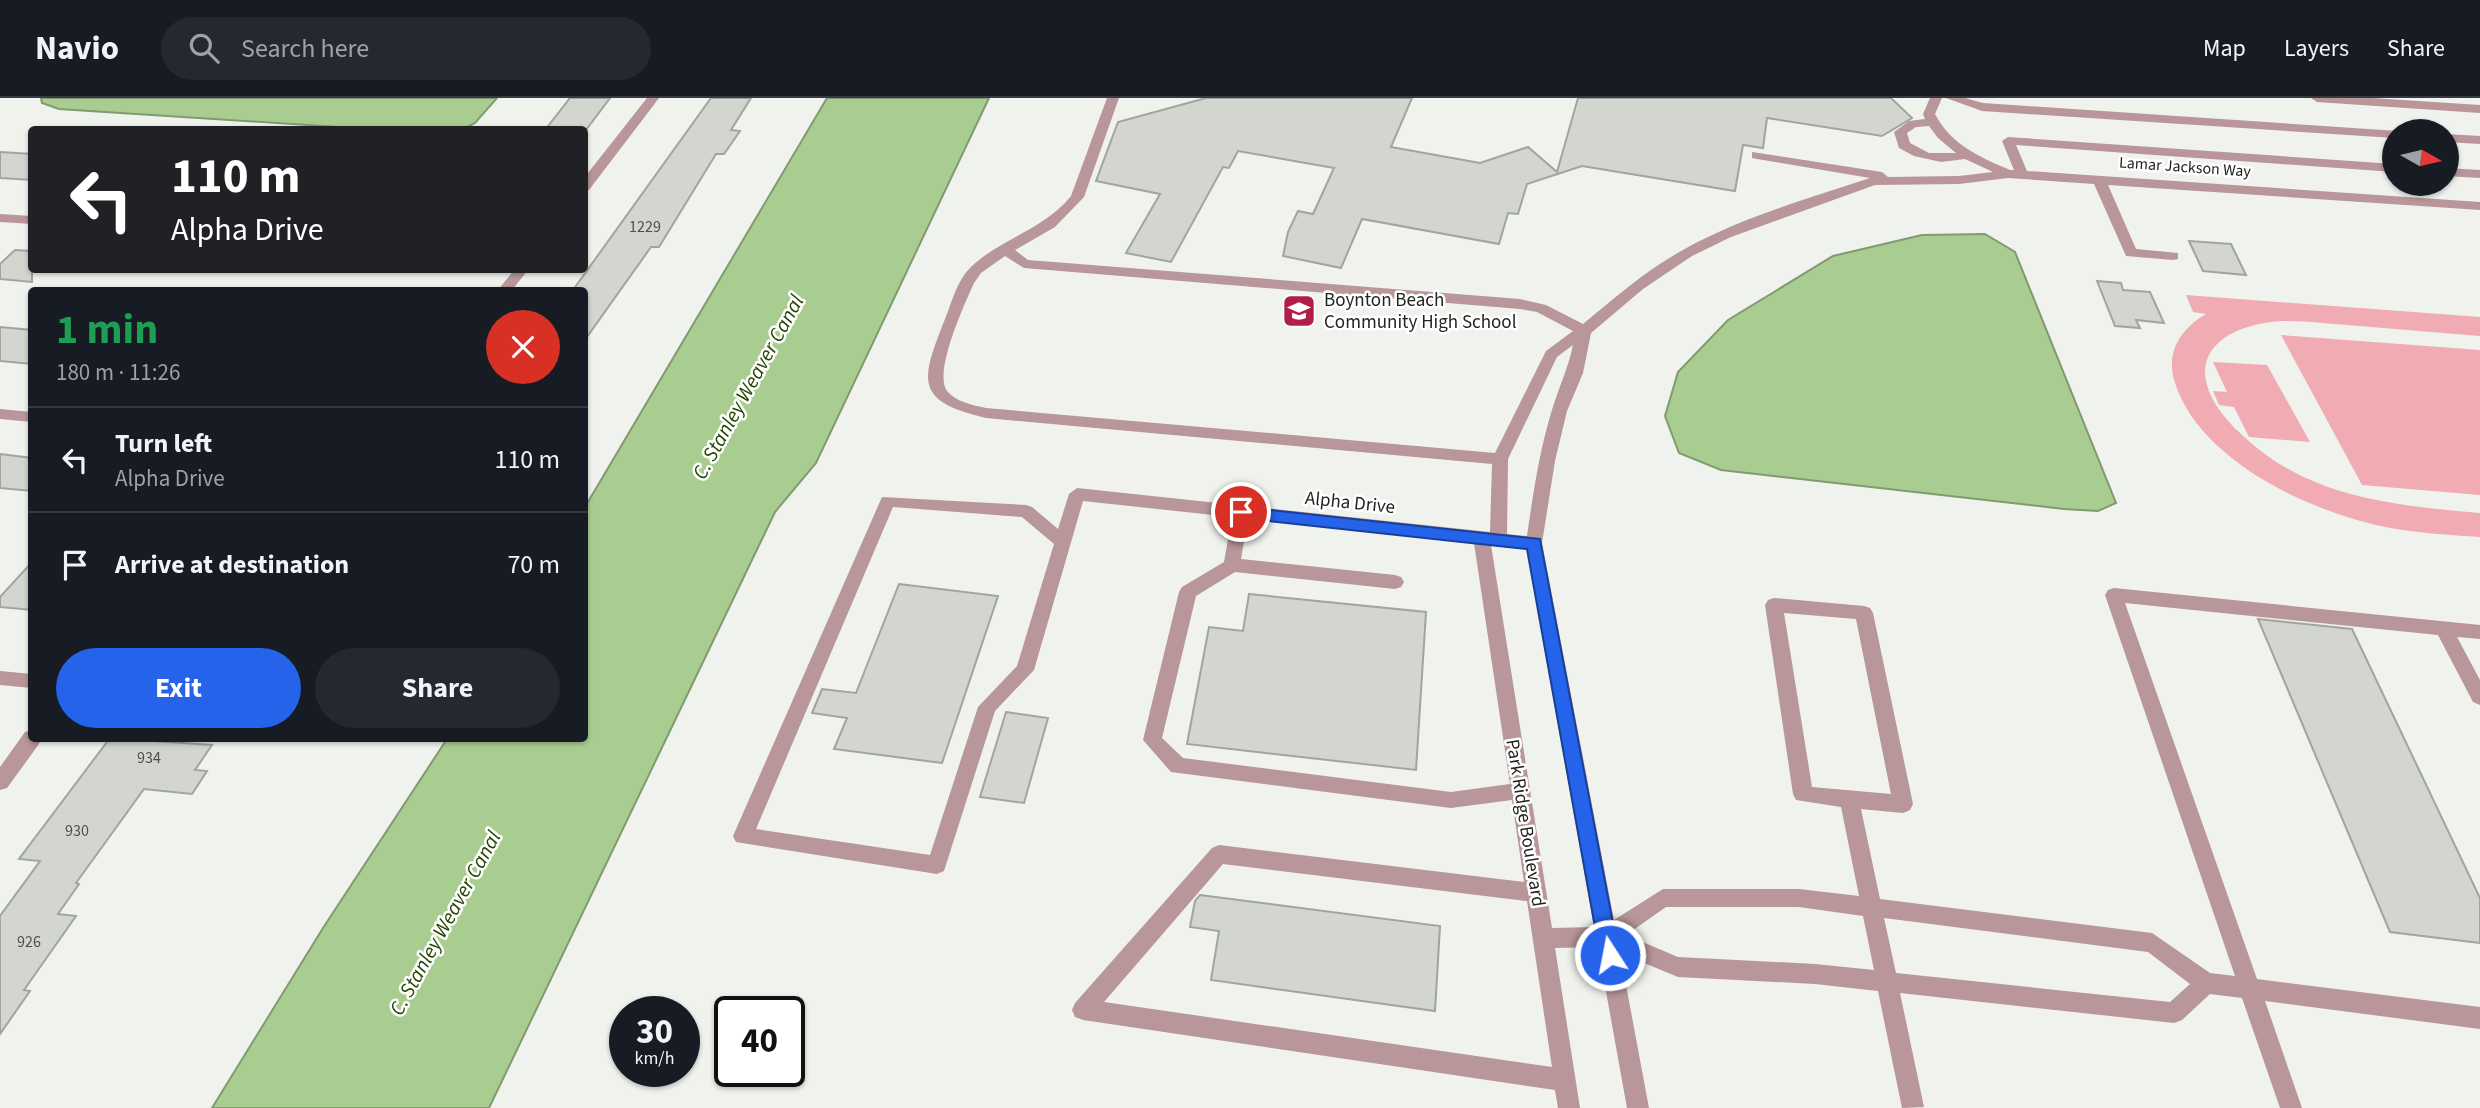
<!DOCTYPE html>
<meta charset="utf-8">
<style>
:root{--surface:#171b24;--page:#242831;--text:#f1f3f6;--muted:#9ea1a6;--line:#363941;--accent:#2563eb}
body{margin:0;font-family:"Source Sans 3",sans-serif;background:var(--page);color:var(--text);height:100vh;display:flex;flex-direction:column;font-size:26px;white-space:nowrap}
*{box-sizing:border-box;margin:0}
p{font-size:23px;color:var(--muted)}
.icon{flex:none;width:38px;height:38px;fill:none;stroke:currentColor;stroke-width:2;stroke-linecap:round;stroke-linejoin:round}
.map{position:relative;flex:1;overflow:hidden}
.details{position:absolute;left:28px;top:189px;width:560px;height:455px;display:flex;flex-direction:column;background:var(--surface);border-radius:7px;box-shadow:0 2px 5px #0004}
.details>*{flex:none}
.top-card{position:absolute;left:28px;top:28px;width:560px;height:147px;border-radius:7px;box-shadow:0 2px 5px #0004;background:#202124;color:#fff;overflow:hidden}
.needle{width:46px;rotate:98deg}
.tools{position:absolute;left:2382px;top:21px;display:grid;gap:14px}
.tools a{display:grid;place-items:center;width:77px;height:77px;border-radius:50%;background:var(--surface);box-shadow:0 2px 5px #0004;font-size:35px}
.speed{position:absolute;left:609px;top:898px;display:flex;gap:14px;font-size:35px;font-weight:700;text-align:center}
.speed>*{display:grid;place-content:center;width:91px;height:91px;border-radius:50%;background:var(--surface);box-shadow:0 2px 5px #0004;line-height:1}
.speed small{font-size:18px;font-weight:400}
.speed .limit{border:4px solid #111;border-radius:10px;background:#fff;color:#111}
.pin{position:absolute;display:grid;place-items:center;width:60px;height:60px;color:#fff;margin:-30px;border:4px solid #fff;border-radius:50%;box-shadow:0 2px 7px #0007}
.me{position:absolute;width:77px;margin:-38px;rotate:349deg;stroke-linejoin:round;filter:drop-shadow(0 0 5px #0008)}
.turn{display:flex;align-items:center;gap:24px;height:147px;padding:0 28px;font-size:32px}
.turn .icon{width:91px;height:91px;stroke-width:2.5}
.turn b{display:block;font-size:49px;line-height:60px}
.round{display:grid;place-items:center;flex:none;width:74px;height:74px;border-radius:37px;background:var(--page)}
.headline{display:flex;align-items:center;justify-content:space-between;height:119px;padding:0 28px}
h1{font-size:42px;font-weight:700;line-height:52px;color:#1e9e55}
.primary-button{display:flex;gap:14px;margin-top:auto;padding:14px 28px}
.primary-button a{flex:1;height:80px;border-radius:42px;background:var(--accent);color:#fff;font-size:28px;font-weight:700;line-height:80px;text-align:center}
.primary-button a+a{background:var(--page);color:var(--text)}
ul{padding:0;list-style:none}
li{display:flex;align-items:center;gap:21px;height:105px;padding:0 28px;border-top:2px solid var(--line)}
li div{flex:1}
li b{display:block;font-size:26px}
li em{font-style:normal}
header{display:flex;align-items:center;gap:42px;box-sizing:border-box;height:98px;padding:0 35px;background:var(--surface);border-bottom:2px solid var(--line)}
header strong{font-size:33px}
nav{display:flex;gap:38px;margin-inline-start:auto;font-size:24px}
.search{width:490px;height:63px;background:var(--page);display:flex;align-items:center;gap:18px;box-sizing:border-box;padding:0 24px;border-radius:38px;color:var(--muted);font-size:26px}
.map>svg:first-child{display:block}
.green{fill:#f0abb3}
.water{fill:#a9cd91;stroke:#819a70;stroke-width:2}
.building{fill:#d2d5d0;stroke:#a1a49f;stroke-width:2}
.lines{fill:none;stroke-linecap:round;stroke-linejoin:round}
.minor{fill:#b89699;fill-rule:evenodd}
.route{fill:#2563eb;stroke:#184099;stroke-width:2}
.labels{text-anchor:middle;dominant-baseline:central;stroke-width:5;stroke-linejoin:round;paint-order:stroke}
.far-street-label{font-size:16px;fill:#232422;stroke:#fff}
.number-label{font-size:16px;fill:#4f504e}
.poi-label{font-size:19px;fill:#232422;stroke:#fff;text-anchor:start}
.street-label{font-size:19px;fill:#232422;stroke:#fff}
.water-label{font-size:21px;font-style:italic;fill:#254504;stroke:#fff}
</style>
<header>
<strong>Navio</strong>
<div class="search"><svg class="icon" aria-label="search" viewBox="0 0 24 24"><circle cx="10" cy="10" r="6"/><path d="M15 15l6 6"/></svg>Search here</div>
<nav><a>Map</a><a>Layers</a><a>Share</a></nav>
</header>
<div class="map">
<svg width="2480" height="1010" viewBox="0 0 2480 1010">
<rect width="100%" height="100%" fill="#eff2ed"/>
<!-- green -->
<g class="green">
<path d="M2186 197 2480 219V238C2436 234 2392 231 2348 227 2315 225 2280 218 2248 229 2226 235 2204 251 2205 276 2207 299 2223 319 2239 334 2306 400 2392 407 2480 415V439C2450 437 2419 435 2390 430 2312 415 2198 363 2174 282 2166 252 2182 230 2206 216L2193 214Z"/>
<path d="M2281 237 2480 252V397L2362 387Z"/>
<path d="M2213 264 2267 267 2310 344 2249 339 2234 309 2219 307 2213 293 2227 294Z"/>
</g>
<!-- water -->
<g class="water">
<path d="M41 0H497L475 25 462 32 368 31 59 11 42 5Z"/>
<path d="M827 0H989L816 365 775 414 489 1010H212L323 830 447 641 584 640 585 409Z"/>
<path d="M1985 136 2015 154 2116 405 2098 413 2064 411 1721 372 1679 355 1665 318 1678 274 1728 222 1833 158 1922 137Z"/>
</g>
<!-- building -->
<g class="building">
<path d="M570 0H610L586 32H545Z"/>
<path d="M711 0H751L731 32 740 33 724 56H716L659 149H651L584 243V192H573Z"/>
<path d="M1206 0H1412L1391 49 1480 65 1528 49 1557 74 1578 0H1891L1912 20 1882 38 1767 20 1763 50 1743 47 1735 93 1582 68 1527 86 1518 116 1508 115 1499 146 1362 121 1341 170 1283 158 1288 134 1298 113 1313 116 1334 70 1238 53 1229 70 1223 69 1171 164 1126 155 1160 96 1096 83 1118 24Z"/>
<path d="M0 54 32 56V82L0 80Z"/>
<path d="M2189 143 2231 146 2246 177 2203 173Z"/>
<path d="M15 152 32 153V184L0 181V166Z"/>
<path d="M2097 183 2121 185 2123 192 2150 194 2164 225 2136 222 2140 230 2115 228Z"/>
<path d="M0 229 32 232V266L0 263Z"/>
<path d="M0 356 32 360V393L0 390Z"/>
<path d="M32 464V512L0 509V499Z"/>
<path d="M899 486 998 498 942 665 834 651 847 620 812 615 822 591 856 595Z"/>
<path d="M1249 496 1426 514 1416 672 1187 646 1209 529 1243 533Z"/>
<path d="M2258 521 2352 531 2480 800V845L2390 834Z"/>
<path d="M1006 614 1048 620 1024 705 980 699Z"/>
<path d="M110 640 212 647 195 672 207 673 192 696 144 691 76 785 79 786 58 816 76 818 24 892 30 893 0 936V818L40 763 19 761Z"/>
<path d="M1200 797 1440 828 1435 913 1211 882 1219 833 1190 829 1195 803Z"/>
</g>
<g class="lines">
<!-- minor -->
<g class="minor">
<path d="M647 0H659L589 92 584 93V80Z"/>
<path d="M1107 0H1119L1084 99 1055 129 1015 152 1028 162 1520 201 1546 207 1583 226C1615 200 1646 172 1683 152 1735 122 1812 99 1870 80L1757 61 1752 60V54L1882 74 1888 79 1959 78 1993 74 1965 61 1941 64 1914 58 1899 50 1894 34 1909 23 1925 21 1923 16 1930 0H1942L1935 16C1951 47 1980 59 2010 72H2014L2002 43 2008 39 2394 66V74L2016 47 2027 73 2480 104V112L2108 87 2136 151 2178 155V161L2173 162 2126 158 2094 86 2008 80 1959 86 1875 87 1731 139 1692 158 1643 191 1591 235 1583 275 1567 313 1555 363 1542 445 1614 822 1663 791H1799L1859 798 1841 709 1796 702 1793 696 1765 507 1768 502 1774 500 1864 508 1870 510 1873 515 1913 706 1910 712 1903 715 1861 711 1880 801 2152 835 2210 875 2235 878 2105 497 2108 492 2114 490 2480 527V541L2457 539 2480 582V607L2473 604 2438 537 2125 505 2257 881 2480 909V931L2265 903 2302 1010H2280L2242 900 2210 896 2182 922 2174 925 1900 895 1924 1009 1902 1010 1878 893 1815 886 1678 879 1620 855 1649 1010H1627L1598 849 1555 850 1580 1010H1558L1555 992 1083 922 1075 919 1072 912 1075 905 1212 750 1219 747 1524 784 1512 702 1451 710 1171 674 1143 642 1179 494 1182 489 1224 464 1232 419 1083 403 1034 572 995 613 944 773 937 776 736 744 733 738 882 399 1026 407 1032 409 1058 431 1069 396 1077 390 1490 434 1492 366 986 320C913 303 921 282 945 221 952 204 957 182 971 169 1001 140 1044 132 1071 98ZM1929 28 1938 40 1956 55H1929L1910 45 1907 35 1916 29ZM1005 158 1024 170 1520 211 1537 214 1573 233 1546 253 1495 355 986 310C973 307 956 304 947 293 933 274 965 205 974 185L981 175ZM1573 247C1568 271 1558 291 1551 315 1539 355 1533 397 1527 438L1507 436 1508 361 1557 259ZM893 409 1022 419 1054 446 1017 568 978 609 930 757 756 731ZM1248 420 1474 445 1510 686 1451 694 1183 660 1162 640 1196 498 1235 474 1395 491 1401 489 1404 484 1401 479 1395 477 1241 461ZM1491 447 1527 451 1594 829 1552 830ZM1784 515 1856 521 1891 696 1812 689ZM1223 766 1527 803 1552 969 1104 904ZM1666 809H1799L1863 818 1874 872 1815 866 1678 859 1626 837ZM1884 820 2148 854 2190 886 2170 904 1896 875Z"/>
<path d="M1946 0H1965L1983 5 2398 33H2394V40L1982 13Z"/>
<path d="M2311 0H2372L2480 7V15L2317 4Z"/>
<path d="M2446 36 2480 38V46L2446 44Z"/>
<path d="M2446 70 2480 72V80L2446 78Z"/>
<path d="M0 116 32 118V126L0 124Z"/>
<path d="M514 172H528L512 192H498Z"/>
<path d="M0 311 32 314V324L0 321Z"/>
<path d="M0 573 32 576V590L0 587Z"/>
<path d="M32 632V640H41L39 646 7 690 0 692V669L25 634Z"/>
</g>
</g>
<!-- route -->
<path class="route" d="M1241 409 1540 441 1619 857 1617 863 1610 866 1603 863 1600 857 1527 451 1241 420 1234 414Z"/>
<!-- icons -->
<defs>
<symbol id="school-square" viewBox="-11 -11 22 22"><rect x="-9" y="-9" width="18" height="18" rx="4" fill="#b11f48" stroke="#fff"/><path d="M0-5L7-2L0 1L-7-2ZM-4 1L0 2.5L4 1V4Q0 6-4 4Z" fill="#fff"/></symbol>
</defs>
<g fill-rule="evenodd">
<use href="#school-square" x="1280" y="194" width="38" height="38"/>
</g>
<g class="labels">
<!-- far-street labels -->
<g class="far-street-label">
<text transform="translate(2185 69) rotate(4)">Lamar Jackson Way</text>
</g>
<!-- number labels -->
<g class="number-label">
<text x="645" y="129">1229</text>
<text x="149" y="660">934</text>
<text x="77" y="733">930</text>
<text x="29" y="844">926</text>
</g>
<!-- poi labels -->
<g class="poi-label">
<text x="1324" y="202">Boynton Beach<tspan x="1324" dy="22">Community High School</tspan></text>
</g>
<!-- street labels -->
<g class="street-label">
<text transform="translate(1350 405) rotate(6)">Alpha Drive</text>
<text transform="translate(1525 725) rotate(81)">Park Ridge Boulevard</text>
</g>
<!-- water labels -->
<g class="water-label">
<text transform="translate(748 289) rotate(-61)">C. Stanley Weaver Canal</text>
<text transform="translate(445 825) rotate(-61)">C. Stanley Weaver Canal</text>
</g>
</g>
</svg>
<div class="tools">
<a><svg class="needle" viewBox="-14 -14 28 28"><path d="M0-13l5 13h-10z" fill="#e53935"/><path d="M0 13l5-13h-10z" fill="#9ea1a6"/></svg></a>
</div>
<div class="speed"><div>30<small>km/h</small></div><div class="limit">40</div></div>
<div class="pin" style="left:1241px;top:414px;background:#d93025"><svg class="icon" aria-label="arrive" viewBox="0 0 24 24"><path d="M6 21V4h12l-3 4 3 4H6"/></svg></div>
<svg class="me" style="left:1610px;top:857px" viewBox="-20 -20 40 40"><circle r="17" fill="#2563eb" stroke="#fff" stroke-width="3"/><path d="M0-11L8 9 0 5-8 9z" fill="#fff"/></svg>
<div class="top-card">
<div class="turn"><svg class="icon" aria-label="left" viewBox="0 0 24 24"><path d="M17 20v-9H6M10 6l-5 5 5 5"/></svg><div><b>110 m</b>Alpha Drive</div></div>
</div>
<section class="details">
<div class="headline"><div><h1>1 min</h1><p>180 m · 11:26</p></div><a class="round" style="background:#d93025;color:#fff"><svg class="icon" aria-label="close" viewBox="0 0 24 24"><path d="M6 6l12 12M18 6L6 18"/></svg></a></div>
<ul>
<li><svg class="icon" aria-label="left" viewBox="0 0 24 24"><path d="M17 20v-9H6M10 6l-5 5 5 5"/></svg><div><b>Turn left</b><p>Alpha Drive</p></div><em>110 m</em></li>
<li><svg class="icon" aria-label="arrive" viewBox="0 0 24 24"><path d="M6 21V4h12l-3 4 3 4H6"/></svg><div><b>Arrive at destination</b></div><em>70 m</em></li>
</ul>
<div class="primary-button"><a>Exit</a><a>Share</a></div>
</section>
</div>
